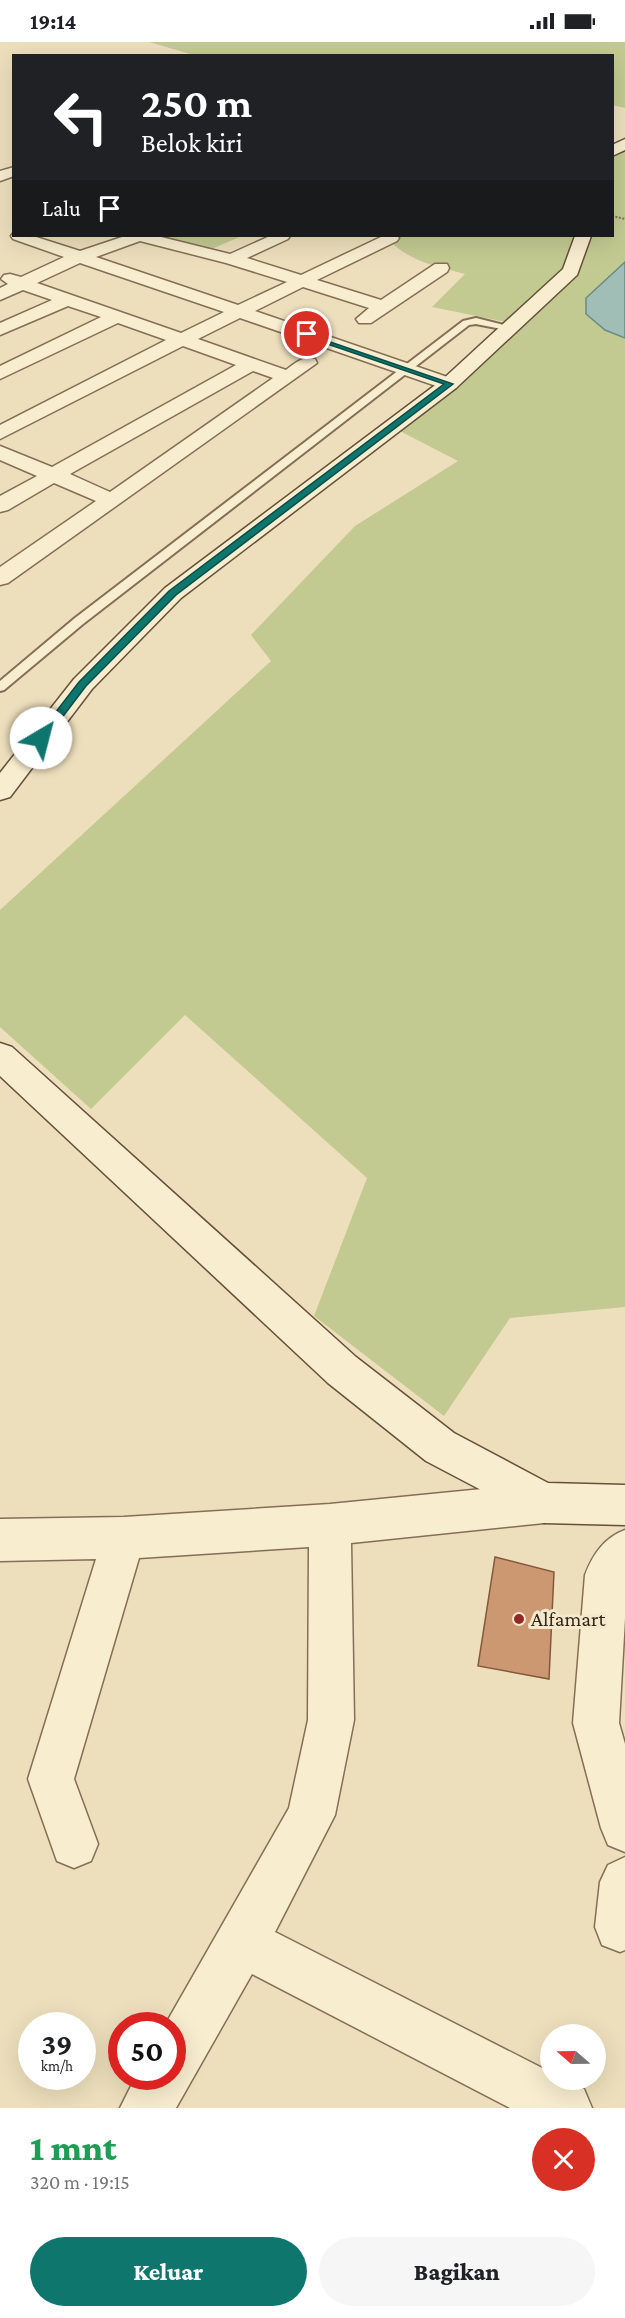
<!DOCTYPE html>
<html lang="id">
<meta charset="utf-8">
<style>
:root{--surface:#fff;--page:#f6f6f6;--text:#202124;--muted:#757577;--accent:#0f766e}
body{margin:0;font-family:"Crimson Pro",serif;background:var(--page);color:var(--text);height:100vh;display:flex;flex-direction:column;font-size:22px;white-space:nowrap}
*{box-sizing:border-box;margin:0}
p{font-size:20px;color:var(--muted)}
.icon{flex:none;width:33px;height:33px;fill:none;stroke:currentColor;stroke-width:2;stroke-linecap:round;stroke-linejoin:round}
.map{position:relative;height:2066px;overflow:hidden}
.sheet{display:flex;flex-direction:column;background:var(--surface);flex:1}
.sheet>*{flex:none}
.guide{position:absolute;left:12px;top:12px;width:602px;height:183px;border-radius:0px;box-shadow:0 6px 24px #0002;background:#202124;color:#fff;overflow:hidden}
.needle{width:39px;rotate:290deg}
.fabs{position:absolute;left:540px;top:1982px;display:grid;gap:12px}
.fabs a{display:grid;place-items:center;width:66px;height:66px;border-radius:50%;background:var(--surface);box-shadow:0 6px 24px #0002;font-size:30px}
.speed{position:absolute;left:18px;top:1970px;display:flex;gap:12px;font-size:30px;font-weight:700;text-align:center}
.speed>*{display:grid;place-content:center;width:78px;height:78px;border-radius:50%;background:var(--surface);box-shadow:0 6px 24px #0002;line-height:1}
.speed small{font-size:15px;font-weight:400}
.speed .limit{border:9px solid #d22;background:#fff;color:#111}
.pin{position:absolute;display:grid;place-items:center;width:51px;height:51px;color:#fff;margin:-26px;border:3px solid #fff;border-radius:50%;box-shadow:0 2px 6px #0007}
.me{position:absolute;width:66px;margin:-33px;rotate:37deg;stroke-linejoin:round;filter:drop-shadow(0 0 4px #0008)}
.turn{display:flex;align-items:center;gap:21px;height:126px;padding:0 30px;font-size:27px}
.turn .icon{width:78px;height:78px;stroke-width:2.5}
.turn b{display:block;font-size:42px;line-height:51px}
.then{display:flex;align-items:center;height:57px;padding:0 30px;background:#0003;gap:12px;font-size:22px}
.round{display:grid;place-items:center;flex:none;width:63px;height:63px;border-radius:32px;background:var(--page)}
.summary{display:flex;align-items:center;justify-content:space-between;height:102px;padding:0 30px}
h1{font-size:36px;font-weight:800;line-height:45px;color:#1e9e55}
.action{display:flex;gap:12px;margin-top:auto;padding:12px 30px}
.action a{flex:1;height:69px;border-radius:36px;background:var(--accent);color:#fff;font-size:24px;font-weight:800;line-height:69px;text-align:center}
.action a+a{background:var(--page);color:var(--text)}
.status{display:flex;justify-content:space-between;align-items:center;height:42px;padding:0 30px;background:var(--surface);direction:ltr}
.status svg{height:16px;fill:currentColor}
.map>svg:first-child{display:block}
.green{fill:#c3ca91}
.water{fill:#a0beb6;stroke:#688b83;stroke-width:1.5}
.building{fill:#cb9872;stroke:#83593c;stroke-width:1.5}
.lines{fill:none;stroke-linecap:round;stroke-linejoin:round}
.service-casing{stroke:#846f56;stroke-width:4}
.minor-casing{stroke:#846f56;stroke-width:3}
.secondary-casing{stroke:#66503a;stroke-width:3}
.path{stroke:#846f56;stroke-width:2;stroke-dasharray:2 1.5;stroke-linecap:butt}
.service{fill:#f8edcf;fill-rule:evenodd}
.minor{fill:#f8edcf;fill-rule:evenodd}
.secondary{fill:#f8edcf;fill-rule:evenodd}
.route{fill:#0f766e;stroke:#0a4d48;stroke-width:1.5}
.poi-dot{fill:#922827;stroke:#f5e9cc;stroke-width:2}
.labels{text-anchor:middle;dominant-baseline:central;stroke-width:6;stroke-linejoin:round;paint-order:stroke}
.near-poi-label{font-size:21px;fill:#33271b;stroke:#f5e9cc;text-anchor:start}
</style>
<div class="status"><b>19:14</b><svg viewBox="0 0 49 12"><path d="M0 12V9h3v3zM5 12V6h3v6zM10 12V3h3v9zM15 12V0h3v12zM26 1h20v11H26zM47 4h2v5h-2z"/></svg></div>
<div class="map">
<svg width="625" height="2066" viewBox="0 0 625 2066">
<rect width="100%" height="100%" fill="#eddfbc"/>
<!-- green -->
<g class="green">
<path d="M149 0H625V66L612 63V14H197Z"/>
<path d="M612 107 625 110V220L586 256 605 288 625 296V1265L510 1276 444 1374 314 1274 367 1136 185 973 91 1067 0 985V868L271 619 251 593 355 484 458 419 394 386 521 283 432 265 465 232C436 224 405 219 386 194H612Z"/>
<path d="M141 194H242L202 211Z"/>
</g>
<!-- water -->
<path class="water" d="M625 220V296L605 288 586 272V256Z"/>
<!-- building -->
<path class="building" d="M495 1515 554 1530 549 1637 478 1624Z"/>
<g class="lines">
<defs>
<path id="service" d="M476 276 516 286 511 289 476 282 469 283 83 582 4 648 0 649V639L75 576 463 279Z"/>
<g id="minor">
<path d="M14 125V134L0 139V129Z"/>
<path d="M14 190V194H33L80 209 125 194H157L230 212 270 194H290L288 197 247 216 301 233 383 194H397L399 196 397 199 317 238 381 258 435 222H447L449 226 447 230 371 281H359L356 277 369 266 303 245 255 269 456 338 459 342 456 346H442L240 276 198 297 286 328C295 321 302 314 315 317L317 321 8 541 0 543V525L96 459 54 441 8 468 0 470V454L37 434 0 418V404L52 425 236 323 183 304 0 397V383L166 298 118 281 0 337V324L101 275 68 264 0 293V281L52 258 23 248 0 258V246L8 242 1 237 4 233 10 232 21 235 64 215 13 197 11 194ZM140 199 226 221 287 240 238 263 96 215ZM80 221 224 270 181 291 37 241ZM253 329 273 336 110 450 70 432Z"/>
<path d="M544 1441 559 1447 565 1461 559 1475 544 1481 351 1501 354 1678 335 1773 275 1890 550 2030V2037H564L584 2047 592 2066H510L252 1932 176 2066H120L136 2034H172V1983H165L289 1766 308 1678 309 1505 139 1516 74 1737 98 1802 91 1819 74 1826 57 1819 28 1737 96 1517 0 1519V1477L124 1475 330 1462Z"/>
<path d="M625 1488V1576L619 1681 625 1702V1810L608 1803 601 1786 573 1681 585 1533C593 1512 604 1496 625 1488Z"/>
<path d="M625 1815V1908L620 1910 602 1903 595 1885 600 1840 608 1823Z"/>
</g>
<g id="secondary">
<path d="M625 97V108L612 114V103Z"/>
<path d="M575 194H591L577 233 456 346 181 556 92 647 10 755 0 758V731L74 637 165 546 442 338 563 227Z"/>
<path d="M0 1001 12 1005 356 1315 454 1391 548 1441 625 1443V1483L544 1481 426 1419 328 1341 0 1034Z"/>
</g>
</defs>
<!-- service casing -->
<use href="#service" class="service-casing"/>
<!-- minor casing -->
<use href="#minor" class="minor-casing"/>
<!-- secondary casing -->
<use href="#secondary" class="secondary-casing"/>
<!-- path -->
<path class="path" d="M612 174 625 177"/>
<!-- service -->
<use href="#service" class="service"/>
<!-- minor -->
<use href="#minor" class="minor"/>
<!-- secondary -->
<use href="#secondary" class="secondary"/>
</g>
<!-- route -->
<path class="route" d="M304 291 453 342 176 553 86 644 45 698H38V693L79 640 169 549 444 342 304 294Z"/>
<!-- markers -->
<circle class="poi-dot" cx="519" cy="1577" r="6"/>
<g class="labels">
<!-- near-poi labels -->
<g class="near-poi-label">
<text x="531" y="1577">Alfamart</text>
</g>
</g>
</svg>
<div class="fabs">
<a><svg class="needle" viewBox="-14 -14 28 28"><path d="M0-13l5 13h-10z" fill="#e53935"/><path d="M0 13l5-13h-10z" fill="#757577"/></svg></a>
</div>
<div class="speed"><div>39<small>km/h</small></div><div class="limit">50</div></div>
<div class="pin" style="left:307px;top:292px;background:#d93025"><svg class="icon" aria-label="arrive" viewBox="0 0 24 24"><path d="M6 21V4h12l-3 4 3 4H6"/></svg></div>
<svg class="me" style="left:41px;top:696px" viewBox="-20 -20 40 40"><circle r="19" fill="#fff"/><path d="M0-13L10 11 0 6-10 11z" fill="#0f766e"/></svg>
<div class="guide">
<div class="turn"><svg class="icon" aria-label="left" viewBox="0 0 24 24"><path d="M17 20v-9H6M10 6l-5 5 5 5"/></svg><div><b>250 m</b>Belok kiri</div></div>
<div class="then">Lalu<svg class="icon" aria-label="arrive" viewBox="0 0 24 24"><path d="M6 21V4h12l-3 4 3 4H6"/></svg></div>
</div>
</div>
<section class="sheet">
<div class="summary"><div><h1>1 mnt</h1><p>320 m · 19:15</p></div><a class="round" style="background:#d93025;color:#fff"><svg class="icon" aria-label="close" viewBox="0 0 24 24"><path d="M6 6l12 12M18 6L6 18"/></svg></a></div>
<div class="action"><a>Keluar</a><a>Bagikan</a></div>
</section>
